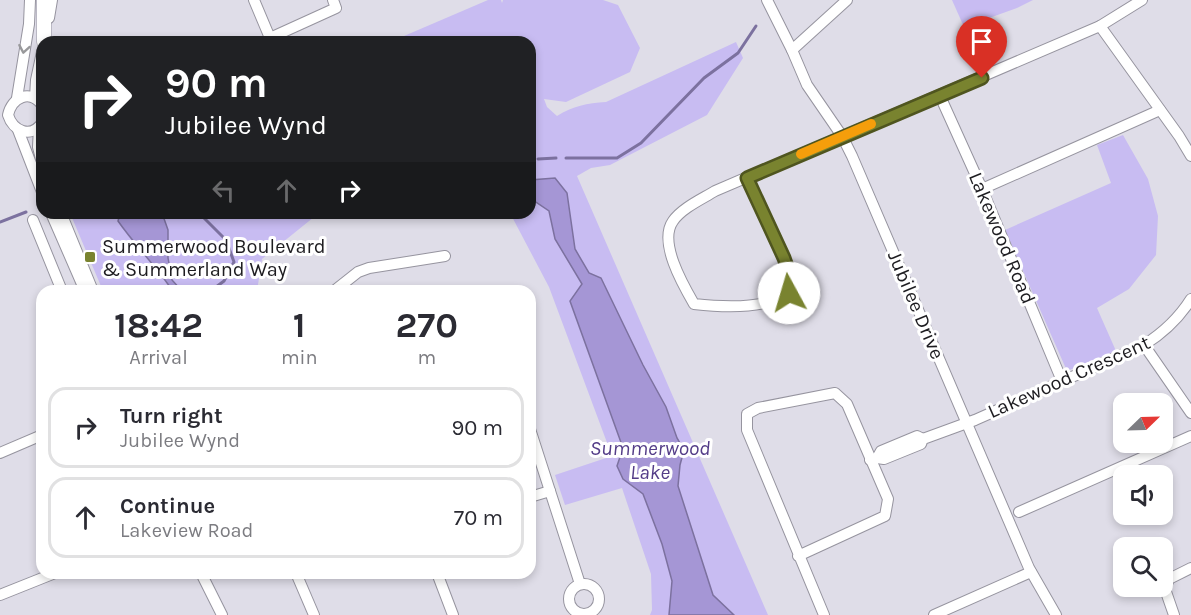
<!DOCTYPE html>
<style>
:root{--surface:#fff;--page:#f2f2f3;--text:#2b2b33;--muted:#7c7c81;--line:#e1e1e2}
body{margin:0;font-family:Karla,sans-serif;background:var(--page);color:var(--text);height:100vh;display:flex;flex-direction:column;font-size:22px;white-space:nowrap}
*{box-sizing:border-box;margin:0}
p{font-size:20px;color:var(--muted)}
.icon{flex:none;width:33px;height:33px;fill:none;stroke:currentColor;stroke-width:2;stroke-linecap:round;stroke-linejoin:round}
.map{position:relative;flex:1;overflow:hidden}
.panel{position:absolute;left:36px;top:285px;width:500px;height:294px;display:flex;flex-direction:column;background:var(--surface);border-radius:18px;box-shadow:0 3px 9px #0003}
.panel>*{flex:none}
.guide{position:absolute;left:36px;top:36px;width:500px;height:183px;border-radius:18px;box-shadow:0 3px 9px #0003;background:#202124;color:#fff;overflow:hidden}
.needle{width:39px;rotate:67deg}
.tools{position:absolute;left:1113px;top:393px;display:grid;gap:12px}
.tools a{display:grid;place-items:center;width:60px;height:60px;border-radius:12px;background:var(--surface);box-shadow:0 3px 9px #0003;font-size:30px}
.pin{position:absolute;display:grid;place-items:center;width:51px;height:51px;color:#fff;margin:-62px -26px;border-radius:50% 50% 50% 0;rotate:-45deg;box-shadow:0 0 6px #0007}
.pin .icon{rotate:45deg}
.me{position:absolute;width:66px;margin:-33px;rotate:354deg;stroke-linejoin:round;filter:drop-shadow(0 0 4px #0008)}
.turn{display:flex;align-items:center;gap:21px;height:126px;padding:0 30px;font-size:27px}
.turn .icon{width:78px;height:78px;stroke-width:2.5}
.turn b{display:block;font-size:42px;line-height:51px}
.lanes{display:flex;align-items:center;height:57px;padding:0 30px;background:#0003;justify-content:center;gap:30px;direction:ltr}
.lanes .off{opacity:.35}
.eta{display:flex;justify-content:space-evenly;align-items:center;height:102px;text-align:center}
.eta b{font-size:36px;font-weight:700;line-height:42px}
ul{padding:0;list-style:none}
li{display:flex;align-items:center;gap:18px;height:81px;margin:0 12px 9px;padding:0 18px;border:3px solid var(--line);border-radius:18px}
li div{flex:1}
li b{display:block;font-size:22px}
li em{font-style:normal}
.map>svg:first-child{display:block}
.green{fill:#c8bcf2}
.water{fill:#a596d5;stroke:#7c719f;stroke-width:1.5}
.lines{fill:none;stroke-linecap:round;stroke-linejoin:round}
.stream{stroke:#7c719f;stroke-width:3}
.minor-casing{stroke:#96949f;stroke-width:12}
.major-casing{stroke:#96949f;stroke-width:15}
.minor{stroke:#fff;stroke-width:10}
.major{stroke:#fff;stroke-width:14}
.oneway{stroke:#99999b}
.route-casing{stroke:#4f551f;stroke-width:15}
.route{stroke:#79832f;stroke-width:10}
.slow{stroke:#f59e0b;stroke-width:10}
.poi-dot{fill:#79832f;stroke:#fff;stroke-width:2}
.labels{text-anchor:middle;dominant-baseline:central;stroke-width:6;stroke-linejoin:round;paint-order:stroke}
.street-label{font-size:20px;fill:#1d1c20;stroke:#fff}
.poi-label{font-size:20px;fill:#1d1c20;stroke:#fff;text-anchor:start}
.water-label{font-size:21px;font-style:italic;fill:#543d88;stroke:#fff}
</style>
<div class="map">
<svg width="1191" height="615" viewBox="0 0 1191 615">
<rect width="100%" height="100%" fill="#dfdde8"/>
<!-- green -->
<g class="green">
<path d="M488 0H501L502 3 503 0H603L618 5 640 48 630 72 566 102 544 99 547 107 557 116C573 106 587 103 606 102L736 42 743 58 707 115 610 165 591 168 577 176 768 615H650L652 610 651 574 622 488 565 505 555 475 612 456 549 287 510 213H530V42H390Z"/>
<path d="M952 0H1033L1017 8 964 27Z"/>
<path d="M1123 135 1148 179 1158 216 1156 255 1129 289 1097 308 1116 351 1067 371 1005 230 1111 183 1097 145Z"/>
<path d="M70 213H319L262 259 257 291H103Z"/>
</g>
<!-- water -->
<g class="water">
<path d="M555 178 567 193 575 249 589 273 601 278 643 365 666 407 677 438 684 450 680 465 678 486 713 595 734 615H669L672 581 662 544 643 494 623 479 617 466 623 448 570 301 582 284 555 239 549 211 530 198V180Z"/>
<path d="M120 213H162L168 230V258L172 280 182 291H174L170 287C154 264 134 244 118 221Z"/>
</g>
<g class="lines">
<!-- stream -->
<g class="stream">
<path d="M566 158H617L641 143 704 78 738 53 756 26"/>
<path d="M538 159 556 158"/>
<path d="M201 213 202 216 226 240 234 262 224 281 216 287"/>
<path d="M0 222 26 212"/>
</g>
<defs>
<g id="minor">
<path d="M254 0 270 38 336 8 333 0"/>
<path d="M767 0 792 50 807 85 842 136 852 156 1029 568 1056 615"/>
<path d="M49 18 52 0"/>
<path d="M1100 26 1179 136 1191 156"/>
<path d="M792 50 847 0"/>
<path d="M940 96 982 189 1062 381"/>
<path d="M17 98 29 24 30 0"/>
<path d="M35 98 36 80 42 52"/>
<path d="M42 105C30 89 12 97 8 115 13 131 31 139 42 123"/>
<path d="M39 127 38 147 42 163"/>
<path d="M18 130 42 192"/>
<path d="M747 178 784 258 791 278 789 293C766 310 721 307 694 304 683 285 658 242 673 221 682 208 702 199 715 191L1100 26 1142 0"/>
<path d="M982 189 1160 110"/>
<path d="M51 213 85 291"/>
<path d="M61 213 93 291"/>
<path d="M33 220 62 291"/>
<path d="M334 291 358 272 369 268 445 256"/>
<path d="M1144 345 1191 413"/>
<path d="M530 429 580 584"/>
<path d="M0 453 42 435"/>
<path d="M877 458 881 451 917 436 923 439"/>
<path d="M870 460 877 458 884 459 921 444 923 439 975 420 1144 345C1163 333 1179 318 1191 299"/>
<path d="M530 497 550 491"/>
<path d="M1019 512 1191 436"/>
<path d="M798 556 885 516 888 499 847 404 835 393 758 408 747 414V430L824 615"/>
<path d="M201 573 222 615"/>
<path d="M296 573 314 615"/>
<path d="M437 573 453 615"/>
<circle cx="584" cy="599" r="15"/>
<path d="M0 595 55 573"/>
<path d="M934 615 1031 572"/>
<path d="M1174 615 1165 589 1169 579 1191 568"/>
</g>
<path id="major" d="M44 42V0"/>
</defs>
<!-- minor casing -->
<use href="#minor" class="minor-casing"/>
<!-- major casing -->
<use href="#major" class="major-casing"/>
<!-- minor -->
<use href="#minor" class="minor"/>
<!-- major -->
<use href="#major" class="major"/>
</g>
<!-- one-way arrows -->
<defs><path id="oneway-chevron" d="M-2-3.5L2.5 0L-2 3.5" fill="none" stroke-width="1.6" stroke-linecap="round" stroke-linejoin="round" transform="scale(1.5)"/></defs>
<use class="oneway" href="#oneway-chevron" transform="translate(24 49) rotate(100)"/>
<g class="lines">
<defs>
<path id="route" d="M789 293 791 278 784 258 747 178 982 78"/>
</defs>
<!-- route casing -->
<use href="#route" class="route-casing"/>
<!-- route -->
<use href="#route" class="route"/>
<!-- slow -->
<path class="slow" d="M801 154 871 124"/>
</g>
<!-- markers -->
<rect class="poi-dot" x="84" y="251" width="12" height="12" rx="3"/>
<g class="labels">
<!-- street labels -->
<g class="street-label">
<text transform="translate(1002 238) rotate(67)">Lakewood Road</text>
<text transform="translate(916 305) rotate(67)">Jubilee Drive</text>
<text transform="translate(1069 377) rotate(-24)">Lakewood Crescent</text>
</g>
<!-- poi labels -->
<g class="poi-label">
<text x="102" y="246">Summerwood Boulevard<tspan x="102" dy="23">&amp; Summerland Way</tspan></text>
</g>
<!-- water labels -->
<g class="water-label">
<text x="650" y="448">Summerwood<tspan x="650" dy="24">Lake</tspan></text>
</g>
</g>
</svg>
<div class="tools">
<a><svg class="needle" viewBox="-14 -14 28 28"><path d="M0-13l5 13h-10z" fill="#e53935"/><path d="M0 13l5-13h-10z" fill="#7c7c81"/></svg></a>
<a><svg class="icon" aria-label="sound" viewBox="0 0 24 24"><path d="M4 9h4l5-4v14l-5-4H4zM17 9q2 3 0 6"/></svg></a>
<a><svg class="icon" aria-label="search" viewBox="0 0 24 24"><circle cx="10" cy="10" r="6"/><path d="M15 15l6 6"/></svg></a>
</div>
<div class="pin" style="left:982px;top:78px;background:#d93025"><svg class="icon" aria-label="arrive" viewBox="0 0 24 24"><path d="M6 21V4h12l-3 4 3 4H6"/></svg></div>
<svg class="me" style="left:789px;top:293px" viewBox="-20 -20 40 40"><circle r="19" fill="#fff"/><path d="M0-13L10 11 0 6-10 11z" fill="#79832f"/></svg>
<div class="guide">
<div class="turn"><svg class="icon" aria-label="right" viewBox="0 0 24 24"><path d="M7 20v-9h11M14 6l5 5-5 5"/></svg><div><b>90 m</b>Jubilee Wynd</div></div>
<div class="lanes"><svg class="icon off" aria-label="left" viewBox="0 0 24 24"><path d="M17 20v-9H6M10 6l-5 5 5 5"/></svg><svg class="icon off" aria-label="ahead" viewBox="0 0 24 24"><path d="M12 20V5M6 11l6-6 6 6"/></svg><svg class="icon" aria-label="right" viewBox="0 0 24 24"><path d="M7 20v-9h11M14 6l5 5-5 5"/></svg></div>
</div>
<section class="panel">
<div class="eta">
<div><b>18:42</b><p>Arrival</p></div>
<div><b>1</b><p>min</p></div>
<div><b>270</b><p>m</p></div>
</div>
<ul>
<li><svg class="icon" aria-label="right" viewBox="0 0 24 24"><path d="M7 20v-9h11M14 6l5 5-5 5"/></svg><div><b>Turn right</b><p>Jubilee Wynd</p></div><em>90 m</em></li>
<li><svg class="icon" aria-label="ahead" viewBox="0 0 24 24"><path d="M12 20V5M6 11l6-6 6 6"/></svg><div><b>Continue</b><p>Lakeview Road</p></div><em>70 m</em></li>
</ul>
</section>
</div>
